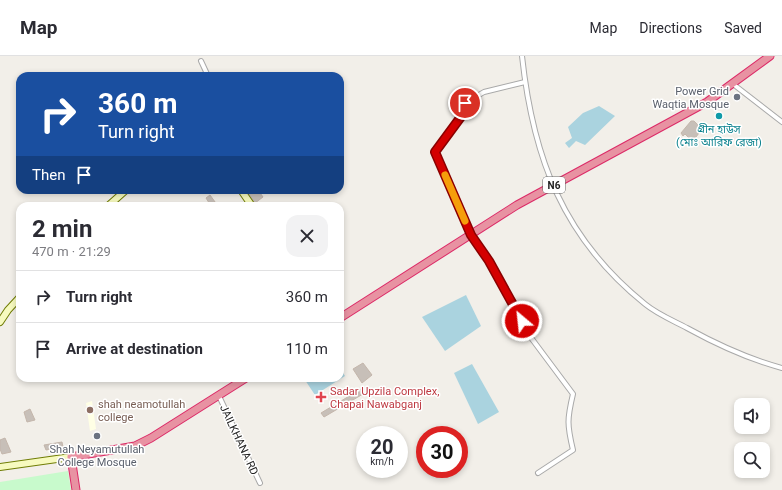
<!DOCTYPE html>
<meta charset="utf-8">
<style>
:root{--surface:#fff;--page:#f2f2f3;--text:#2b2b33;--muted:#7c7c81;--line:#e1e1e2}
body{margin:0;font-family:Roboto,"Noto Sans Bengali",sans-serif;background:var(--page);color:var(--text);height:100vh;display:flex;flex-direction:column;font-size:15px;white-space:nowrap}
*{box-sizing:border-box;margin:0}
p{font-size:13px;color:var(--muted)}
.icon{flex:none;width:22px;height:22px;fill:none;stroke:currentColor;stroke-width:2;stroke-linecap:round;stroke-linejoin:round}
.map{position:relative;flex:1;overflow:hidden}
.drawer{position:absolute;left:16px;top:146px;width:328px;height:180px;display:flex;flex-direction:column;background:var(--surface);border-radius:12px;box-shadow:0 2px 6px #0003}
.drawer>*{flex:none}
.banner{position:absolute;left:16px;top:16px;width:328px;height:122px;border-radius:12px;box-shadow:0 2px 6px #0003;background:#1a4fa0;color:#fff;overflow:hidden}
.fabs{position:absolute;left:734px;top:342px;display:grid;gap:8px}
.fabs a{display:grid;place-items:center;width:36px;height:36px;border-radius:8px;background:var(--surface);box-shadow:0 2px 6px #0003;font-size:20px}
.speed{position:absolute;left:356px;top:370px;display:flex;gap:8px;font-size:20px;font-weight:700;text-align:center}
.speed>*{display:grid;place-content:center;width:52px;height:52px;border-radius:50%;background:var(--surface);box-shadow:0 2px 6px #0003;line-height:1}
.speed small{font-size:10px;font-weight:400}
.speed .limit{border:6px solid #d22;background:#fff;color:#111}
.pin{position:absolute;display:grid;place-items:center;width:34px;height:34px;color:#fff;margin:-17px;border:2px solid #fff;border-radius:50%;box-shadow:0 1px 4px #0007}
.me{position:absolute;width:44px;margin:-22px;rotate:332deg;stroke-linejoin:round;filter:drop-shadow(0 0 3px #0008)}
.turn{display:flex;align-items:center;gap:14px;height:84px;padding:0 16px;font-size:18px}
.turn .icon{width:52px;height:52px;stroke-width:2.5}
.turn b{display:block;font-size:28px;line-height:34px}
.then{display:flex;align-items:center;height:38px;padding:0 16px;background:#0003;gap:8px;font-size:15px}
.round{display:grid;place-items:center;flex:none;width:42px;height:42px;border-radius:12px;background:var(--page)}
.overview{display:flex;align-items:center;justify-content:space-between;height:68px;padding:0 16px}
h1{font-size:24px;font-weight:700;line-height:30px}
ul{padding:0;list-style:none}
li{display:flex;align-items:center;gap:12px;height:52px;padding:0 16px;border-top:1px solid var(--line)}
li div{flex:1}
li b{display:block;font-size:15px}
li em{font-style:normal}
header{display:flex;align-items:center;gap:24px;box-sizing:border-box;height:56px;padding:0 20px;background:var(--surface);border-bottom:1px solid var(--line)}
header strong{font-size:19px}
nav{display:flex;gap:22px;margin-inline-start:auto;font-size:14px}
.map>svg:first-child{display:block}
.education{fill:#ffffe5}
.park{fill:#c8facc}
.water{fill:#aad3df}
.building{fill:#c7bfb8;stroke:#c4b6ab}
.lines{fill:none;stroke-linecap:round;stroke-linejoin:round}
.street-casing{stroke:#a9a9a9;stroke-width:6}
.secondary-casing{stroke:#707d05;stroke-width:8}
.highway-casing{stroke:#dc2a67;stroke-width:9}
.street{stroke:#fff;stroke-width:4}
.secondary{stroke:#f7fabf;stroke-width:6}
.highway{stroke:#e892a2;stroke-width:7}
.route-casing{stroke:#8a0000;stroke-width:10}
.route{stroke:#d40000;stroke-width:7}
.slow{stroke:#f59e0b;stroke-width:7}
.worship-dot{fill:#6b7280;stroke:#fff;stroke-width:1.5}
.culture-dot{fill:#0f9aa8;stroke:#fff;stroke-width:1.5}
.health-dot{fill:#e0444e;stroke:#fff;stroke-width:1.5}
.education-dot{fill:#8d6e63;stroke:#fff;stroke-width:1.5}
.labels{text-anchor:middle;dominant-baseline:central;stroke-width:3;stroke-linejoin:round;paint-order:stroke}
.shield{fill:#fff;stroke:#646464;stroke-width:1}
.shield-label{font-size:10px;font-weight:bold;fill:#222}
.worship-label{font-size:11px;fill:#5b616d;stroke:#fff;text-anchor:end}
.culture-label{font-size:11px;fill:#0d838f;stroke:#fff}
.health-label{font-size:11px;fill:#be3a42;stroke:#fff;text-anchor:start}
.education-label{font-size:11px;fill:#785e54;stroke:#fff;text-anchor:start}
.street-label{font-size:11px;fill:#222;stroke:#fff}
</style>
<header>
<strong>Map</strong>
<nav><a>Map</a><a>Directions</a><a>Saved</a></nav>
</header>
<div class="map">
<svg width="782" height="434" viewBox="0 0 782 434">
<rect width="100%" height="100%" fill="#f2efe9"/>
<!-- education -->
<path class="education" d="M92 345 96 373 90 375 86 347Z"/>
<!-- park -->
<path class="park" d="M68 415 71 434H0V426Z"/>
<!-- water -->
<g class="water">
<path d="M599 50 615 60 585 89 576 85 569 92 565 87 572 82 568 71 583 57Z"/>
<path d="M466 239 481 270 445 295 422 261Z"/>
<path d="M472 308 499 356 478 368 454 317Z"/>
<path d="M340 312 345 320 315 339 305 324 307 322H340Z"/>
</g>
<!-- building -->
<g class="building">
<path d="M691 65H694L702 73 696 81 689 82 685 78 683 80 681 77Z"/>
<path d="M258 134 263 141 255 147 249 138Z"/>
<path d="M210 139 218 150H211L206 142Z"/>
<path d="M363 307 372 319 362 327 353 313Z"/>
<path d="M361 333 363 338 324 361 321 357Z"/>
<path d="M30 353 35 364 27 366 24 356Z"/>
<path d="M5 382 11 396 2 398 0 393V384Z"/>
<path d="M62 386 63 391 46 394 44 389Z"/>
</g>
<g class="lines">
<defs>
<g id="street">
<path d="M522 0C533 102 563 182 645 248 657 258 674 265 687 272 718 289 748 303 782 312"/>
<path d="M201 5 208 20"/>
<path d="M525 26 484 36 465 47 463 58 435 96 471 179 489 205 529 279 573 338C567 363 567 369 573 394L538 417"/>
<path d="M733 28 782 66"/>
<path d="M219 340 260 427"/>
</g>
<g id="secondary">
<path d="M241 134 252 150"/>
<path d="M108 150 126 134"/>
<path d="M0 266 8 254 20 241"/>
<path d="M0 411 71 401"/>
</g>
<g id="highway">
<path d="M340 262 517 149 707 46 770 0"/>
<path d="M76 434 71 401 135 390 151 382 246 322"/>
</g>
</defs>
<!-- street casing -->
<use href="#street" class="street-casing"/>
<!-- secondary casing -->
<use href="#secondary" class="secondary-casing"/>
<!-- highway casing -->
<use href="#highway" class="highway-casing"/>
<!-- street -->
<use href="#street" class="street"/>
<!-- secondary -->
<use href="#secondary" class="secondary"/>
<!-- highway -->
<use href="#highway" class="highway"/>
</g>
<g class="lines">
<defs>
<path id="route" d="M465 47 463 58 435 96 471 179 489 205 522 265"/>
</defs>
<!-- route casing -->
<use href="#route" class="route-casing"/>
<!-- route -->
<use href="#route" class="route"/>
<!-- slow -->
<path class="slow" d="M445 119 465 165"/>
</g>
<!-- markers -->
<g class="worship-dot">
<circle cx="737" cy="41" r="4"/>
<circle cx="97" cy="380" r="4"/>
</g>
<circle class="culture-dot" cx="719" cy="60" r="4"/>
<path class="health-dot" d="M319 335h4v4h4v4h-4v4h-4v-4h-4v-4h4z"/>
<circle class="education-dot" cx="90" cy="354" r="4"/>
<g class="labels">
<!-- shield labels -->
<rect class="shield" x="543" y="121" width="22" height="16" rx="3"/>
<g class="shield-label">
<text x="554" y="129">N6</text>
</g>
<!-- worship labels -->
<g class="worship-label">
<text x="729" y="35">Power Grid<tspan x="729" dy="13">Waqtia Mosque</tspan></text>
<text x="97" y="393" text-anchor="middle">Shah Neyamutullah<tspan x="97" dy="13">College Mosque</tspan></text>
</g>
<!-- culture labels -->
<g class="culture-label">
<text x="719" y="73">গ্রীন হাউস<tspan x="719" dy="13">(মোঃ আরিফ রেজা)</tspan></text>
</g>
<!-- health labels -->
<g class="health-label">
<text x="330" y="335">Sadar Upzila Complex,<tspan x="330" dy="13">Chapai Nawabganj</tspan></text>
</g>
<!-- education labels -->
<g class="education-label">
<text x="98" y="348">shah neamotullah<tspan x="98" dy="13">college</tspan></text>
</g>
<!-- street labels -->
<g class="street-label">
<text transform="translate(239 384) rotate(65)">JAILKHANA RD</text>
</g>
</g>
</svg>
<div class="fabs">
<a><svg class="icon" aria-label="sound" viewBox="0 0 24 24"><path d="M4 9h4l5-4v14l-5-4H4zM17 9q2 3 0 6"/></svg></a>
<a><svg class="icon" aria-label="search" viewBox="0 0 24 24"><circle cx="10" cy="10" r="6"/><path d="M15 15l6 6"/></svg></a>
</div>
<div class="speed"><div>20<small>km/h</small></div><div class="limit">30</div></div>
<div class="pin" style="left:465px;top:47px;background:#d93025"><svg class="icon" aria-label="arrive" viewBox="0 0 24 24"><path d="M6 21V4h12l-3 4 3 4H6"/></svg></div>
<svg class="me" style="left:522px;top:265px" viewBox="-20 -20 40 40"><circle r="17" fill="#d40000" stroke="#fff" stroke-width="3"/><path d="M0-11L8 9 0 5-8 9z" fill="#fff"/></svg>
<div class="banner">
<div class="turn"><svg class="icon" aria-label="right" viewBox="0 0 24 24"><path d="M7 20v-9h11M14 6l5 5-5 5"/></svg><div><b>360 m</b>Turn right</div></div>
<div class="then">Then<svg class="icon" aria-label="arrive" viewBox="0 0 24 24"><path d="M6 21V4h12l-3 4 3 4H6"/></svg></div>
</div>
<section class="drawer">
<div class="overview"><div><h1>2 min</h1><p>470 m · 21:29</p></div><a class="round"><svg class="icon" aria-label="close" viewBox="0 0 24 24"><path d="M6 6l12 12M18 6L6 18"/></svg></a></div>
<ul>
<li><svg class="icon" aria-label="right" viewBox="0 0 24 24"><path d="M7 20v-9h11M14 6l5 5-5 5"/></svg><div><b>Turn right</b></div><em>360 m</em></li>
<li><svg class="icon" aria-label="arrive" viewBox="0 0 24 24"><path d="M6 21V4h12l-3 4 3 4H6"/></svg><div><b>Arrive at destination</b></div><em>110 m</em></li>
</ul>
</section>
</div>
